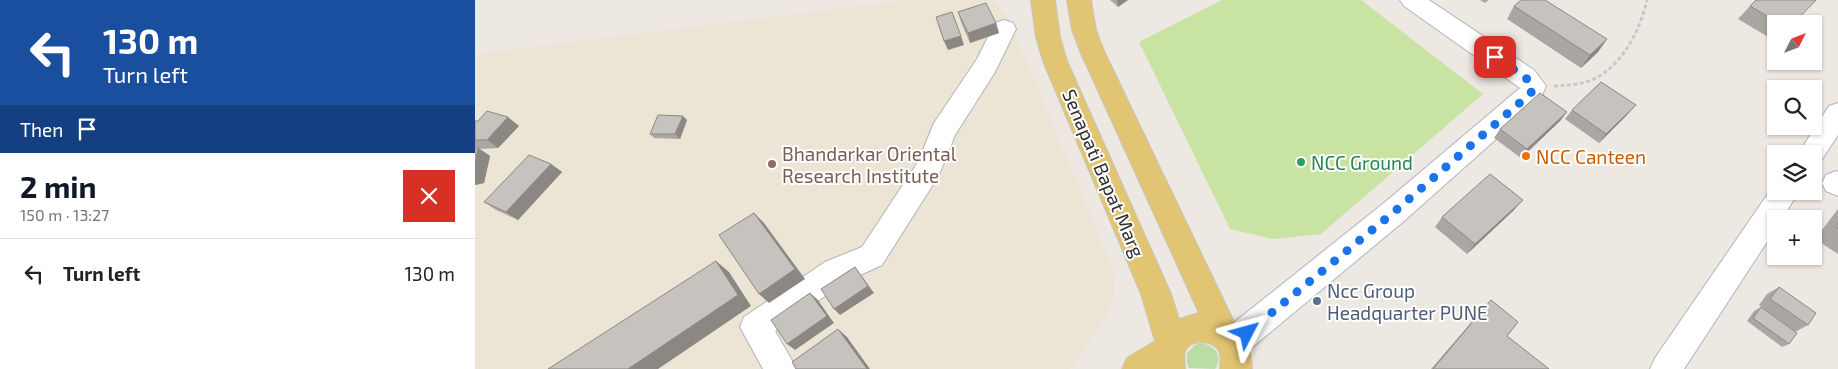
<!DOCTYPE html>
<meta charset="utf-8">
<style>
:root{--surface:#fff;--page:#f2f2f2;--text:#222;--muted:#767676;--line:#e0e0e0;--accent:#111827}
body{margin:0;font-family:"Exo 2",sans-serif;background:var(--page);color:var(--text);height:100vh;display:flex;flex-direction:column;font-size:19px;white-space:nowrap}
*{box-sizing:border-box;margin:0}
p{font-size:16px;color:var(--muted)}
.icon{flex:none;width:28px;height:28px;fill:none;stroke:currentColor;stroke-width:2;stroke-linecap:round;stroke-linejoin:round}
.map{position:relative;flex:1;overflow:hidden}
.side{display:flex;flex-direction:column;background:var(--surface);width:475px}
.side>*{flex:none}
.top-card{background:#1a4fa0;color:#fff;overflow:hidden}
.needle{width:32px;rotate:48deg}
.tools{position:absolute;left:1292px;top:15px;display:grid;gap:10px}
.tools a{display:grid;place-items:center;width:55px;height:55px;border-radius:0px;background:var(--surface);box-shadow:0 1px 4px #0004;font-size:25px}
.pin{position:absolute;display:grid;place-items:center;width:42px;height:42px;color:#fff;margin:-21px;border-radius:10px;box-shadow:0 2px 8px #0006}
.me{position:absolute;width:55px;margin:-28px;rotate:51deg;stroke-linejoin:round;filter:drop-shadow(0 0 4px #0008)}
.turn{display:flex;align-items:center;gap:18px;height:105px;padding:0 20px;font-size:22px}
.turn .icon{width:65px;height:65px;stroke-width:2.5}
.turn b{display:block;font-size:35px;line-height:42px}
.then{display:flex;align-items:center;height:48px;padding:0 20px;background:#0003;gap:10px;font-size:19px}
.round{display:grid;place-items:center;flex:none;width:52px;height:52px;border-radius:0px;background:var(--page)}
.head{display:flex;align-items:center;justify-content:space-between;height:85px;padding:0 20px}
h1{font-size:30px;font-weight:700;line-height:38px;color:var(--accent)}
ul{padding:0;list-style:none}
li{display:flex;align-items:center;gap:15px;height:70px;padding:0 20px;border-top:1px solid var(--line)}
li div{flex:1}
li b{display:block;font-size:19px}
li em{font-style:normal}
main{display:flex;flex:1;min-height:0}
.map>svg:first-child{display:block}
.education{fill:#ece4d4}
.green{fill:#badda5}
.pitch{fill:#c9e3a2}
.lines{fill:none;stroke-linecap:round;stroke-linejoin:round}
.minor-casing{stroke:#b2b4bc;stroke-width:2}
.major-casing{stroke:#c8c8c8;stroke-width:2}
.path{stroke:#c8c8c8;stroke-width:3;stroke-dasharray:4 2.5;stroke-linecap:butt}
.minor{fill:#fff;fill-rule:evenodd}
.major{fill:#e2c572;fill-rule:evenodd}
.wall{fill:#aaa7a3}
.shaded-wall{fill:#8b8884}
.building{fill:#c6c2bd;stroke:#8b8884}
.route{stroke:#1a73e8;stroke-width:9;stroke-dasharray:0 16.2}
.food-dot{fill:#e8710a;stroke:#fff;stroke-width:2}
.leisure-dot{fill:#2e9e5b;stroke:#fff;stroke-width:2}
.education-dot{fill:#8d6e63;stroke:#fff;stroke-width:2}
.service-dot{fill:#5c6f8a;stroke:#fff;stroke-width:2}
.labels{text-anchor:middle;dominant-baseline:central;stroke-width:4;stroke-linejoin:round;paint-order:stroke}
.education-label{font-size:19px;fill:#785e54;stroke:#fff;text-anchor:start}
.food-label{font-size:19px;fill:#c56008;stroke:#fff;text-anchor:start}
.leisure-label{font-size:19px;fill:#27864d;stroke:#fff;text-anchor:start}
.street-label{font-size:19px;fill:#2d2d2d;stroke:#fff}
.service-label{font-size:19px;fill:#4e5e75;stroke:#fff;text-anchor:start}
</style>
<main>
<section class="side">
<div class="top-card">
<div class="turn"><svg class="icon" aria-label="left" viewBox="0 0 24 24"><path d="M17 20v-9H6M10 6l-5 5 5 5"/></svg><div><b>130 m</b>Turn left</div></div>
<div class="then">Then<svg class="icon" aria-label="arrive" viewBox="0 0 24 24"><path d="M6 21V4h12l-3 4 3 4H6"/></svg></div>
</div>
<div class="head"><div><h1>2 min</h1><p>150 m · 13:27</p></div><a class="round" style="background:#d93025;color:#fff"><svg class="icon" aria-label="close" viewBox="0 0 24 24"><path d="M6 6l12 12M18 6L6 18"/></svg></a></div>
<ul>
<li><svg class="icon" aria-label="left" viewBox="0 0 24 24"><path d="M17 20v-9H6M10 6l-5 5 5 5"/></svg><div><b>Turn left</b></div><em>130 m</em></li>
</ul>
</section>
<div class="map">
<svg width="1363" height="369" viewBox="0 0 1363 369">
<rect width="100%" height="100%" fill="#ede8e2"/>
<!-- education -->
<path class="education" d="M435 0H517L533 17 640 274 639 298 626 325 595 369H0V54Z"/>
<!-- green -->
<path class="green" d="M725 343C739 345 749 355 740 369L714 368 712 363V353L720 345Z"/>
<!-- pitch -->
<path class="pitch" d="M747 0H886L1008 94 846 234 798 239 755 229 664 42Z"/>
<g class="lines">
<defs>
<g id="minor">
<path d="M925 0H954L1059 70 1071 86 1065 100 929 221 768 355 757 359 746 355 742 344 746 333 909 203 1045 88 929 6Z"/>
<path d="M529 20 538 23 541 29 520 72 480 135 464 175 407 265 370 282 300 331 322 369H288L265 327 269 317 350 262 387 247 443 162 459 123 502 59 520 23Z"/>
<path d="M1363 103V135L1345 162 1339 164V154H1323L1354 106Z"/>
<path d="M1361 171 1363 172V196L1351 191 1347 183 1351 175Z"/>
<path d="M1301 182V191H1324L1307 219H1301V228L1209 369H1175L1180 358Z"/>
</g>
<path id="major" d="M556 0H580L585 37 592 61 696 294 704 319 724 313 605 51 597 30 592 0H616L621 30 629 51 761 326C774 336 776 354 777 369H745C745 364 746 358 745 353 740 340 718 339 711 349 708 354 710 363 710 369H647L652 358 680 341 666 294 568 61 561 37Z"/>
</defs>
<!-- minor casing -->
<use href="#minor" class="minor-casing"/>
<!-- major casing -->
<use href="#major" class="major-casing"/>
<!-- path -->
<path class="path" d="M1079 86C1091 85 1103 85 1114 81 1146 69 1165 31 1172 0"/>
<!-- minor -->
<use href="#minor" class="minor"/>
<!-- major -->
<use href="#major" class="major"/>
</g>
<!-- wall -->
<g class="wall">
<path d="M635 0H653L643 7Z"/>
<path d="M1005 0H1014L1010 3Z"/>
<path d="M1039 6 1132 39 1123 52 1106 68 1032 19Z"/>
<path d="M1275 6 1318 24H1301V40L1300 41 1263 19Z"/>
<path d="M483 12 521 23 524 33 495 43 486 22Z"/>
<path d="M1097 110 1153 114 1124 143 1090 119Z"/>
<path d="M1092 112 1085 121 1046 158 1019 138 1025 129Z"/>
<path d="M212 120 205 139 179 138 175 134Z"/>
<path d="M0 121 44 126 23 148 5 149 15 156 9 183 0 185Z"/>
<path d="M76 164 87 172 43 220 21 210 9 202Z"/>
<path d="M1363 209V254L1340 239Z"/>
<path d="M1039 210 992 254 960 227 967 217Z"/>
<path d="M1304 287 1333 325 1320 332 1284 305 1292 294Z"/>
<path d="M1016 300 1032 336 1074 369H956L1006 311Z"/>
<path d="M1286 307 1314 344 1307 347 1272 321 1279 311Z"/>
</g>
<!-- shaded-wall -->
<g class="shaded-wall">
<path d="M642 0H653L643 7Z"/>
<path d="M521 23 524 33 495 43 493 33Z"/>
<path d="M486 36 489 45 473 50 469 41Z"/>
<path d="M1132 39 1123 52 1106 68 1115 55Z"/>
<path d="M1161 105 1153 114 1124 143 1131 134Z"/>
<path d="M1092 112 1085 121 1046 158 1052 149Z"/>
<path d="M208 116 212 120 205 139 200 134Z"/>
<path d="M33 117 44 126 23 148 12 140Z"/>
<path d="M3 148 15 156 9 183 0 185V163Z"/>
<path d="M76 164 87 172 43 220 31 212Z"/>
<path d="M1048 200 1039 210 992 254 1000 244Z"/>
<path d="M279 213 289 223 330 279 294 303 284 294Z"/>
<path d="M241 261 254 272 276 306 183 369H153Z"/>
<path d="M380 267 399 293 365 315 359 309Z"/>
<path d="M335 293 342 299 359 323 320 350 312 344Z"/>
<path d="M363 329 372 337 395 369H392Z"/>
</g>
<!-- building -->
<g class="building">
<path d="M1046 0H1070L1132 39 1115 55 1039 6Z"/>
<path d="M1281 0H1341L1318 24H1306L1275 6Z"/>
<path d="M511 3 521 23 493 33 483 12Z"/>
<path d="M477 12 486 36 469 41 461 17Z"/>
<path d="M1126 82 1161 105 1131 134 1097 110Z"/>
<path d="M1065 93 1092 112 1052 149 1025 129Z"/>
<path d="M12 111 33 117 12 140H0V121H3Z"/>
<path d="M183 115 208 116 200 134H175Z"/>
<path d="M0 148H3L0 163Z"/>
<path d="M54 155 76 164 31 212 9 202Z"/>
<path d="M1015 174 1048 200 1000 244 967 217Z"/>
<path d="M279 213 320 269 284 294 244 235Z"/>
<path d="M1363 223V229L1360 227Z"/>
<path d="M241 261 263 295 153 369H73Z"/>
<path d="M380 267 393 286 359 309 346 289Z"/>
<path d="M1304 287 1341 313 1333 325 1295 299Z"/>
<path d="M335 293 352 316 312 344 296 320Z"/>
<path d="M1016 300 1043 322 1032 336 1074 369H958Z"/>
<path d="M1286 307 1322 333 1314 344 1278 318Z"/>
<path d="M363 329 392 369H321L317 362Z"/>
</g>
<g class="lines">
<!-- route -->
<path class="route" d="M772 333 919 212 1056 93 1058 86 1050 77 1020 57"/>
</g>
<!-- markers -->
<circle class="food-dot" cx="1051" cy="156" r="5"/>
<circle class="leisure-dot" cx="826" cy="162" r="5"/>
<circle class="education-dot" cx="297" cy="164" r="5"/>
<circle class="service-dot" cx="842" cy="301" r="5"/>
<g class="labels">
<!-- education labels -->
<g class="education-label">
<text x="307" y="153">Bhandarkar Oriental<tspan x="307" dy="22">Research Institute</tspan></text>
</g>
<!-- food labels -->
<g class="food-label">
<text x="1061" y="156">NCC Canteen</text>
</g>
<!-- leisure labels -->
<g class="leisure-label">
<text x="836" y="162">NCC Ground</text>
</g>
<!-- street labels -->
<g class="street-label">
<text transform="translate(629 173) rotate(67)">Senapati Bapat Marg</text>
</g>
<!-- service labels -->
<g class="service-label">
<text x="852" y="290">Ncc Group<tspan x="852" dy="22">Headquarter PUNE</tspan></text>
</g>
</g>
</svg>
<div class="tools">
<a><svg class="needle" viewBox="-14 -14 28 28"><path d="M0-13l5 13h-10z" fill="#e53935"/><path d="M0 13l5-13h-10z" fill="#767676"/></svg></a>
<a><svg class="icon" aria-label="search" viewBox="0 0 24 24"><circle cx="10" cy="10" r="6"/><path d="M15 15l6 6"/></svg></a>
<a><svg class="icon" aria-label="layers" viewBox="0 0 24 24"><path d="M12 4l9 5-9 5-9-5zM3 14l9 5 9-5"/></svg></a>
<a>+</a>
</div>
<div class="pin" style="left:1020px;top:57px;background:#d93025"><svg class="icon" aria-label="arrive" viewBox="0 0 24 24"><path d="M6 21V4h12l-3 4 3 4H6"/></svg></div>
<svg class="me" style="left:772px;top:333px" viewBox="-20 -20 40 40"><path d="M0-17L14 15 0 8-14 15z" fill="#1a73e8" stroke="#fff" stroke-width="4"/></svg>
</div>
</main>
